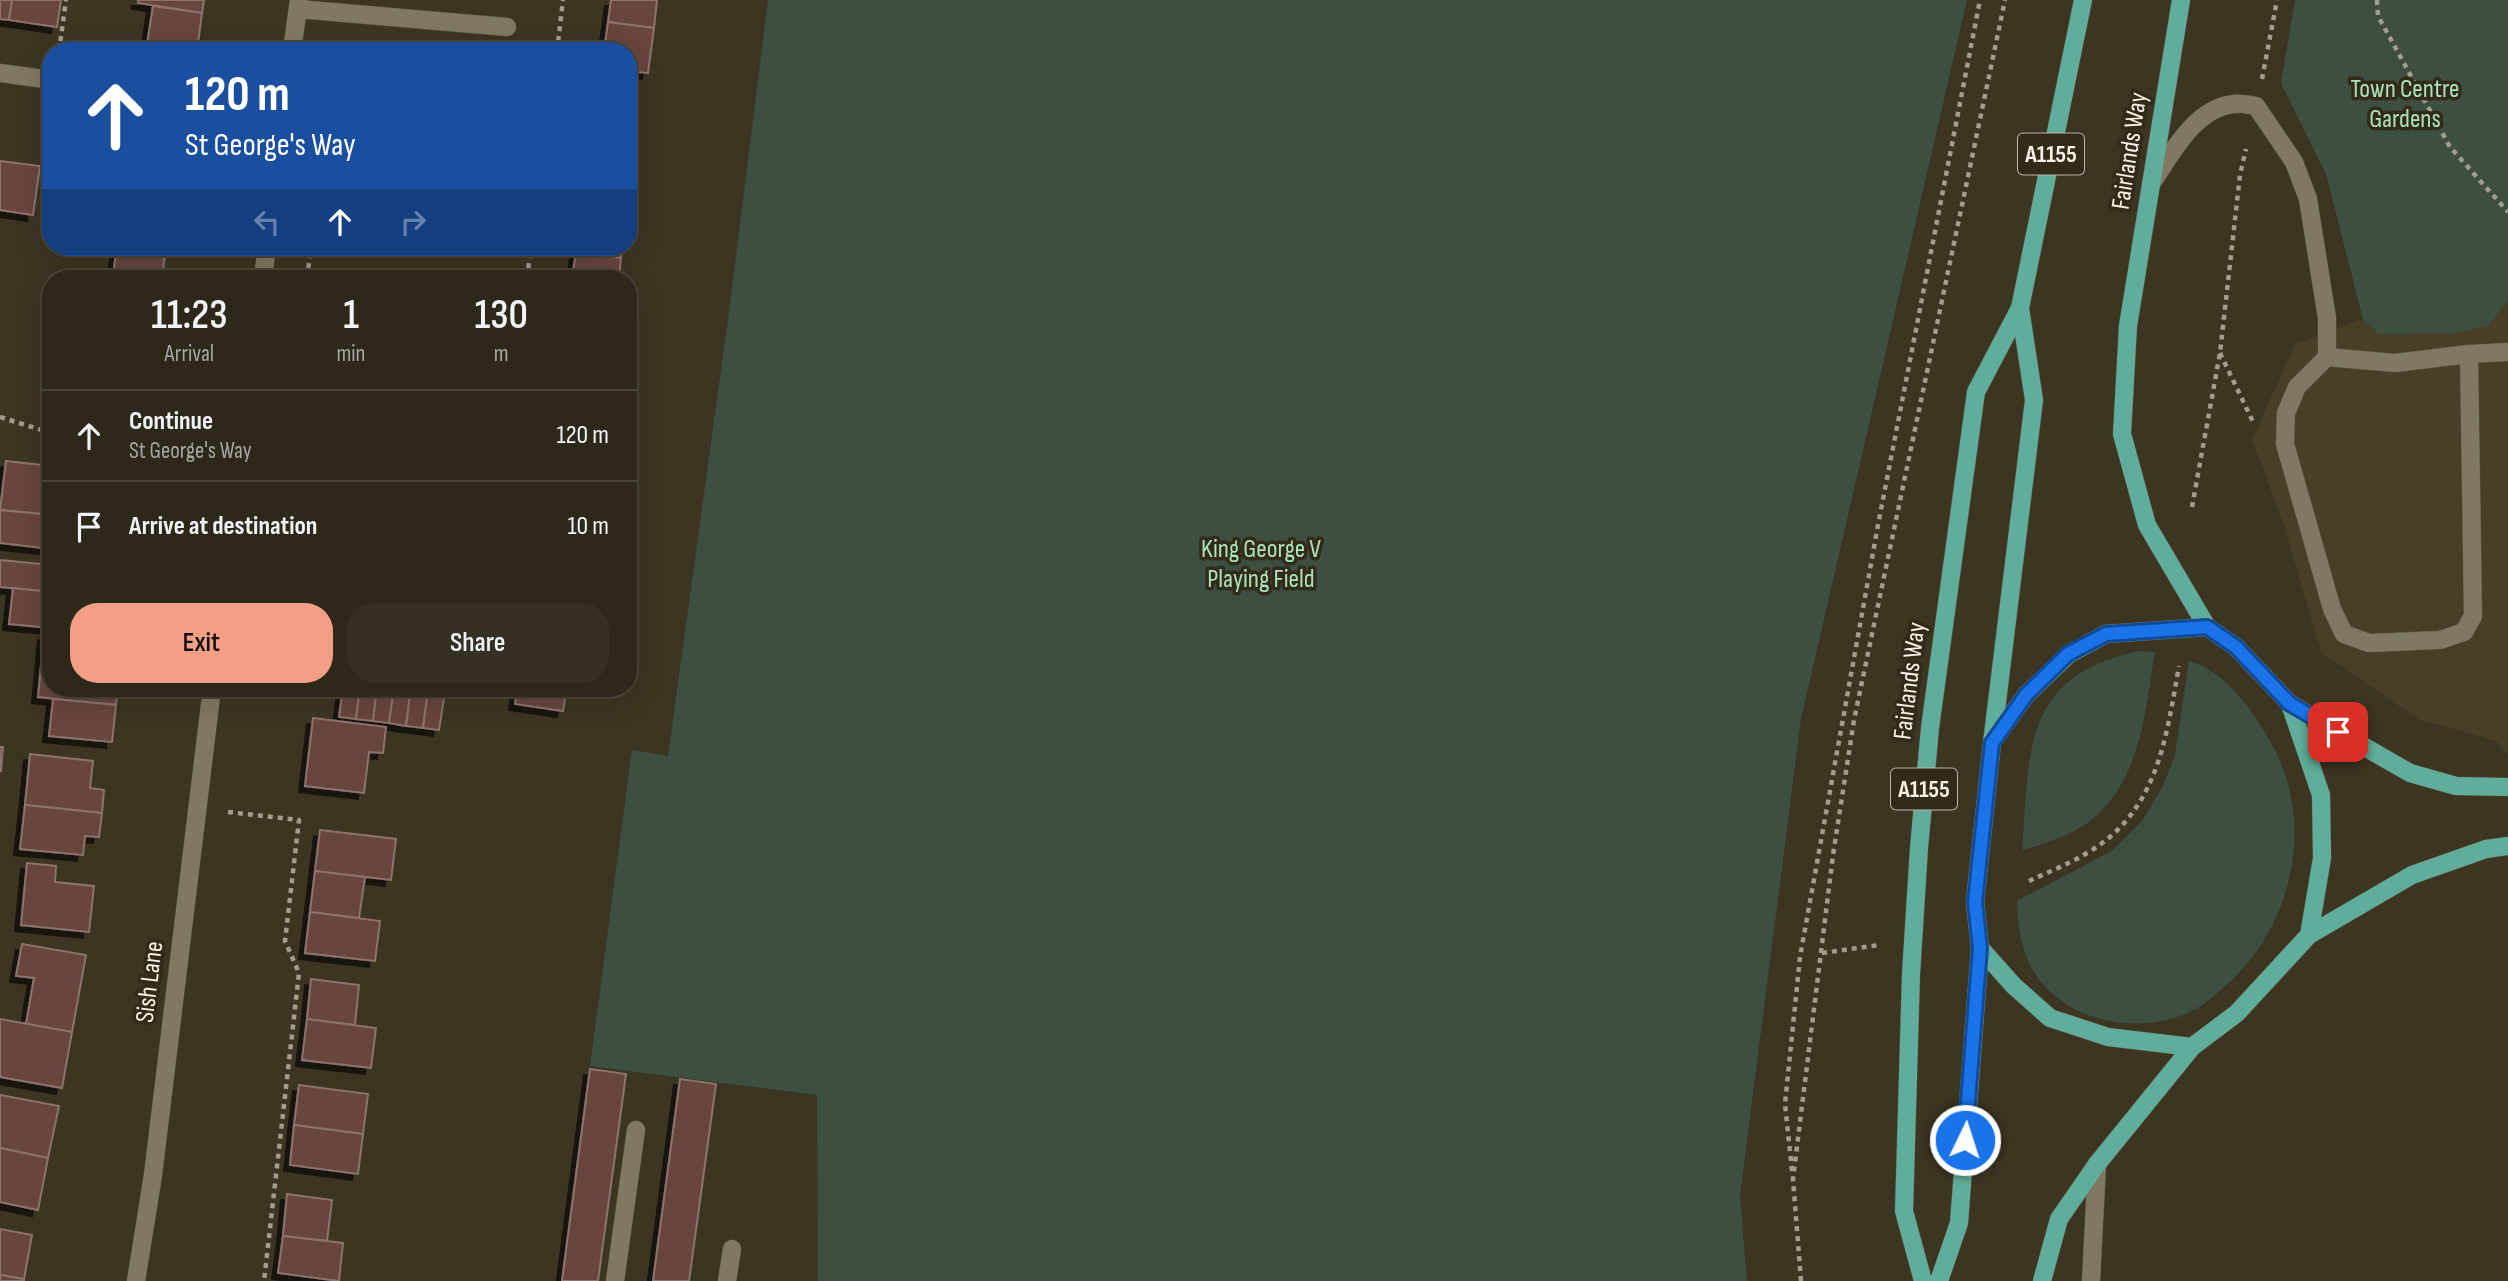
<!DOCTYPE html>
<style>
:root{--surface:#2d281a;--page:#353023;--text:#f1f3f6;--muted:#a7a6a2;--line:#484439;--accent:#f39f85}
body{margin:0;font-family:"Sofia Sans Condensed",sans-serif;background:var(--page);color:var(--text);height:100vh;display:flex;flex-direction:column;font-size:26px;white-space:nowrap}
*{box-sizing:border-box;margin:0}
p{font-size:23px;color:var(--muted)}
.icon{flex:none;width:38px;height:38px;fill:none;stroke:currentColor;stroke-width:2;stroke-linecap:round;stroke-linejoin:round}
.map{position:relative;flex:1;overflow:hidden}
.panel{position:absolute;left:42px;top:270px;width:595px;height:427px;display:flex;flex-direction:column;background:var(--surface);border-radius:28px;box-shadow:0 7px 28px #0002,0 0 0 2px var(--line)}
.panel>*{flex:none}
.hud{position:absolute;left:42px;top:42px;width:595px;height:214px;border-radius:28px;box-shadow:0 7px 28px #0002,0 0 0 2px var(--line);background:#1a4fa0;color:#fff;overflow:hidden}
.pin{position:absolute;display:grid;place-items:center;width:60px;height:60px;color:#fff;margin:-30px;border-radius:14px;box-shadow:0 4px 10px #0006}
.me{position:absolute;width:77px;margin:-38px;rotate:4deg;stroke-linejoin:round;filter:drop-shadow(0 0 5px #0008)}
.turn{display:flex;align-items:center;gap:24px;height:147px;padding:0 28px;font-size:32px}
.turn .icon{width:91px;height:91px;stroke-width:2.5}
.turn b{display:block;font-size:49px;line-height:60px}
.lanes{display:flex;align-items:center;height:66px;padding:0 28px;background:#0003;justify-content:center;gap:35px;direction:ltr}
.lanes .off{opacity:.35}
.eta{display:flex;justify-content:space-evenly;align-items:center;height:119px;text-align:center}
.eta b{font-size:42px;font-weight:600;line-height:49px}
.button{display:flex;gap:14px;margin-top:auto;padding:14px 28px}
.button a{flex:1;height:80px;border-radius:28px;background:var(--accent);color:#111;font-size:28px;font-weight:600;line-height:80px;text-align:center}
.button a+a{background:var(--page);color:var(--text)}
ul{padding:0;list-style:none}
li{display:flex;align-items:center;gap:21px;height:91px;padding:0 28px;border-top:2px solid var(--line)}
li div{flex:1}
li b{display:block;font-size:26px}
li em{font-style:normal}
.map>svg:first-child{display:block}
.built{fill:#493f26}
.green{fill:#3c4f41}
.building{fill:#68443c;stroke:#8c736e;stroke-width:2;filter:url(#shadow)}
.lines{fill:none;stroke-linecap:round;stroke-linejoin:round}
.minor-casing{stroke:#5a5544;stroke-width:19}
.major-casing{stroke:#5a5544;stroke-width:19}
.path{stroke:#a39d8f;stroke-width:4.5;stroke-dasharray:5 5;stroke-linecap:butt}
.minor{stroke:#807863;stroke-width:18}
.major{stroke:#5fad9a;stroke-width:18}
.route-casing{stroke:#114b97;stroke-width:18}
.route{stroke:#1a73e8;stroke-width:12}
.labels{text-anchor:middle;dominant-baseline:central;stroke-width:7;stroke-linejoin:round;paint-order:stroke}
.shield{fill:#322b19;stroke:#bdb7aa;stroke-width:2}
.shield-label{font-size:24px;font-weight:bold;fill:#f8f3e8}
.park-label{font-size:26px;fill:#aae4ba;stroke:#322b19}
.street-label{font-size:26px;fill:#f8f3e8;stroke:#322b19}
</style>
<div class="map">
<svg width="2508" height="1281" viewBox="0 0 2508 1281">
<defs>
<filter id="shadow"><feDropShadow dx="-6" dy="6" stdDeviation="0" flood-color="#0009"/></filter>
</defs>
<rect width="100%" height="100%" fill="#3c3522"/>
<!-- built -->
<path class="built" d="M2508 301V755L2496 741 2418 719 2321 652 2283 522 2252 440 2295 344 2363 319 2379 334 2488 326Z"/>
<!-- green -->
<g class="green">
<path d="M768 0H1967L1801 719 1740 1195 1747 1281H818L817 1095 590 1066 632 750 668 756 728 319Z"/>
<path d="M2295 0H2508V301L2488 326 2455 333 2379 334 2363 319 2326 174 2281 83Z"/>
<path d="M2139 651 2155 652C2145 710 2142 775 2095 817 2075 835 2046 842 2022 851 2030 752 2020 677 2139 651Z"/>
<path d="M2189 661C2228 673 2250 708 2270 741 2315 818 2295 920 2232 980 2219 992 2202 1008 2185 1014 2127 1038 2047 1016 2025 953 2019 936 2018 919 2017 901L2112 851 2142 821 2163 786 2175 755Z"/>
</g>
<!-- building -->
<g class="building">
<path d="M0 0H12L9 20 0 19Z"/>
<path d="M12 0H61L57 27 9 20Z"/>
<path d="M138 0H204L202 13 138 3Z"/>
<path d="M611 0H657L654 28 608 22Z"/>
<path d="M153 6 202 13 197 51H146Z"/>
<path d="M608 22 654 28 648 73 628 71V51H604Z"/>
<path d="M0 161 40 166 33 215 0 210Z"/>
<path d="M628 169 634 170 628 210Z"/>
<path d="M117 247H166L162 278 113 274Z"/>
<path d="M577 247H623L621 258 576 252Z"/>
<path d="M576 252 621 258 619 278H572Z"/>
<path d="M118 274 145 278H118Z"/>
<path d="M6 461 51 466V515L0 510Z"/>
<path d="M0 510 51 515V549L0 543Z"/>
<path d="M0 560 51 565V592L0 587Z"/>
<path d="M13 588 51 592V628L9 624Z"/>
<path d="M44 634H51V688H118L116 705 38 697Z"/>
<path d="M343 688H360L356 719 339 717Z"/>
<path d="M360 688H377L373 721 356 719Z"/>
<path d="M377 688H394L389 723 373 721Z"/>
<path d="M394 688H411L406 726 389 723Z"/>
<path d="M411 688 428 690 423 728 406 726Z"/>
<path d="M517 688H567L563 711 515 704Z"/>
<path d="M428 690 445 692 439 730 423 728Z"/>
<path d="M53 699 116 705 112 742 49 736Z"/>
<path d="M313 718 386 727 383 753 369 752 364 793 305 786Z"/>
<path d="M0 747H3L1 771H0Z"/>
<path d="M30 754 93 761 90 788 104 790 102 813 25 805Z"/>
<path d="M25 805 102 813 99 837 85 836 83 855 20 849Z"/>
<path d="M320 830 396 839 391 880 315 871Z"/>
<path d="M27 863 56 866 55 882 94 886 89 932 21 925Z"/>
<path d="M315 871 365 877 359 918 310 912Z"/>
<path d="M310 912 380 921 375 961 305 953Z"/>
<path d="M22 944 86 955 72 1032 26 1024 34 978 16 976Z"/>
<path d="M311 979 359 985 355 1025 307 1019Z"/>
<path d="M0 1019 72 1032 62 1088 0 1077Z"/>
<path d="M307 1019 376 1028 371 1068 302 1060Z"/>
<path d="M590 1069 626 1074 598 1281H562Z"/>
<path d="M680 1079 716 1084 689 1281H653Z"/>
<path d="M299 1085 368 1094 363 1134 294 1125Z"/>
<path d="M0 1095 59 1106 48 1158 0 1148Z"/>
<path d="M294 1125 363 1134 358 1174 290 1165Z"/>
<path d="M0 1148 48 1158 38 1210 0 1202Z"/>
<path d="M287 1194 332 1200 327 1241 283 1236Z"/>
<path d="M0 1229 32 1235 24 1279 0 1275Z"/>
<path d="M283 1236 343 1243 339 1281 278 1273Z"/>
<path d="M0 1275 24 1279V1281H0Z"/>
</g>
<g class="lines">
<defs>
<g id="minor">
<path d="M298 9 507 27"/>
<path d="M292 51 299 0"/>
<path d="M0 73 51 80"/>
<path d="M2151 184C2171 155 2194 108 2234 104 2241 103 2249 105 2256 106L2294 162 2308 199 2327 318V357L2297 387 2286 413 2285 444 2332 609 2344 634 2369 643 2440 640 2464 632 2473 616 2469 354"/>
<path d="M263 278 267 247"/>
<path d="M2327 357 2395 363 2469 354 2508 352"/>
<path d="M136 1281 153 1175 212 688"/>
<path d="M615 1281 636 1130"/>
<path d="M727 1281 732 1249"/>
<path d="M2091 1281 2097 1164"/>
</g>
<g id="major">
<path d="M2290 704 2410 773 2456 786 2508 787"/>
<path d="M1993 741 2026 695 2069 654 2106 634 2207 627"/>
<path d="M2309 935 2412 875 2486 849 2508 846"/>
<path d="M1980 948 2014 986 2050 1018 2108 1037 2192 1047"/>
<path d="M1923 1281 1904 1211 1911 974 1919 848 1930 728 1976 392 2020 308 2083 0"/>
<path d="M1939 1281 1959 1223 1980 948 1975 902 1992 743 2034 400 2020 308"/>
<path d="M2042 1281 2059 1219 2097 1164 2192 1047 2237 1013 2309 935 2322 858 2321 795 2290 704 2236 647 2207 627 2147 525 2122 434 2128 326 2181 0"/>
</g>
</defs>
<!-- minor casing -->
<use href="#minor" class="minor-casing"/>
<!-- major casing -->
<use href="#major" class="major-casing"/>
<!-- path -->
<g class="path">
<path d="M2377 0 2378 16 2450 147 2508 212"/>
<path d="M59 51 66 0"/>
<path d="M557 51 563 0"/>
<path d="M2262 79 2277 0"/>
<path d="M307 278 311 247"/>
<path d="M527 278 531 247"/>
<path d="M2220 353 2254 424"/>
<path d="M0 417 51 433"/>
<path d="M2192 507 2220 353 2240 175 2246 149"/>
<path d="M244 697 249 688"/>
<path d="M228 812 299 820 285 941 299 973 264 1281"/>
<path d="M2029 881C2048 872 2069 864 2087 853 2158 812 2166 738 2179 666"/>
<path d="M1822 953 1879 945"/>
<path d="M1792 1171 1785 1104 1800 957 1878 525 1980 0"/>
<path d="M1801 1281 1793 1179 1833 855 1854 720 2005 0"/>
</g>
<!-- minor -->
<use href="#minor" class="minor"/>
<!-- major -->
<use href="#major" class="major"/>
</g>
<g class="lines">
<defs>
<path id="route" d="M1965 1140 1980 948 1975 902 1992 743 2026 695 2068 654 2106 634 2207 627 2236 647 2290 704 2338 732"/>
</defs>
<!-- route casing -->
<use href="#route" class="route-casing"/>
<!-- route -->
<use href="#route" class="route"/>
</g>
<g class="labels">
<!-- shield labels -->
<g class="shield">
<rect x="2018" y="133.5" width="66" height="41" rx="5"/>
<rect x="1891" y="768.5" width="66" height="41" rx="5"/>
</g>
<g class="shield-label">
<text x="2051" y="154">A1155</text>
<text x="1924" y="789">A1155</text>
</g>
<!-- park labels -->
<g class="park-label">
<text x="2405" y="89">Town Centre<tspan x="2405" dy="30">Gardens</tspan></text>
<text x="1261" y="549">King George V<tspan x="1261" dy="30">Playing Field</tspan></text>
</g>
<!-- street labels -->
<g class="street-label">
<text transform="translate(2130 151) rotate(-81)">Fairlands Way</text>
<text transform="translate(1910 681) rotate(-83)">Fairlands Way</text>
<text transform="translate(150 982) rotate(-83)">Sish Lane</text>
</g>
</g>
</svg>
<div class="pin" style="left:2338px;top:732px;background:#d93025"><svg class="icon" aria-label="arrive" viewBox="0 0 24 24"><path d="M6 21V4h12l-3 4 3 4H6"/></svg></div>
<svg class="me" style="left:1965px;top:1140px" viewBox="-20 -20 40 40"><circle r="17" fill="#1a73e8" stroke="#fff" stroke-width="3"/><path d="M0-11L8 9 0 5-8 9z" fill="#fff"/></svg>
<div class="hud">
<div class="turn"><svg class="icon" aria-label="ahead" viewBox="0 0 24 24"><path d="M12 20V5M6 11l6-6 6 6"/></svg><div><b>120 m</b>St George's Way</div></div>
<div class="lanes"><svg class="icon off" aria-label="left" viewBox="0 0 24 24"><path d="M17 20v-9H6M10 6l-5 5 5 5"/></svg><svg class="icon" aria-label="ahead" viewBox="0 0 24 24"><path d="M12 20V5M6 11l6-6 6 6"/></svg><svg class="icon off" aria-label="right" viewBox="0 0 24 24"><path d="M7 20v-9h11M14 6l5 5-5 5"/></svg></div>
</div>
<section class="panel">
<div class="eta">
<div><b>11:23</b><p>Arrival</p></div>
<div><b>1</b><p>min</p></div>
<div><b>130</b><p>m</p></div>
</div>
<ul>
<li><svg class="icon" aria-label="ahead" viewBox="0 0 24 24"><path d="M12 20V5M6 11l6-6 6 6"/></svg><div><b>Continue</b><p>St George's Way</p></div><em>120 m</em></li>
<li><svg class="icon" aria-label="arrive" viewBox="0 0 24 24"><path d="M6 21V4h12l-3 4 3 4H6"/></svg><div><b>Arrive at destination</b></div><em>10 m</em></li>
</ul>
<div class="button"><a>Exit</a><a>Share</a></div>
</section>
</div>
